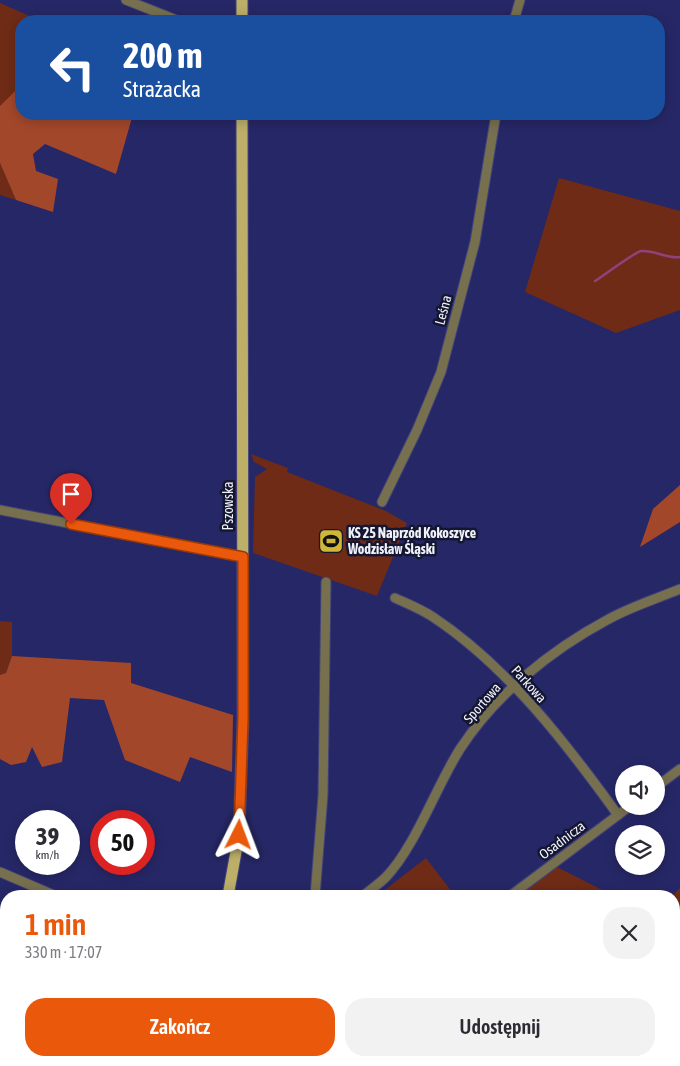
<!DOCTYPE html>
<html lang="pl">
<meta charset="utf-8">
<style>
:root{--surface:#fff;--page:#f2f2f3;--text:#2b2b33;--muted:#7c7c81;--accent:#ea580c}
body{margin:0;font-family:"Asap Condensed",sans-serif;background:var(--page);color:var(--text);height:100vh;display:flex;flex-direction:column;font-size:19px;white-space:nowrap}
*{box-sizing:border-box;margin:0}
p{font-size:16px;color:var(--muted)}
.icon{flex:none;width:28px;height:28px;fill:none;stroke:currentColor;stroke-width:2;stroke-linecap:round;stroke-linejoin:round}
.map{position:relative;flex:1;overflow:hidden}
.drawer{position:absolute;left:0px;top:890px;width:680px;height:176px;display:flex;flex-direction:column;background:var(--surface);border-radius:20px 20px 0 0;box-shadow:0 2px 12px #0003}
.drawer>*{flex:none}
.guide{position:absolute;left:15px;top:15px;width:650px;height:105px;border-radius:20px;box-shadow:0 2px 12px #0003;background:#1a4fa0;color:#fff;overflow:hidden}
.tools{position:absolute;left:615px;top:765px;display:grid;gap:10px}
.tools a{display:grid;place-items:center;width:50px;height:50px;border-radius:50%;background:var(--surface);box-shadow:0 2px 12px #0003;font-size:25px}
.speed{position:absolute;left:15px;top:810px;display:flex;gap:10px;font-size:25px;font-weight:700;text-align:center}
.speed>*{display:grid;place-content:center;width:65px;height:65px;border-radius:50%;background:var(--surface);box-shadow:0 2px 12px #0003;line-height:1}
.speed small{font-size:12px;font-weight:400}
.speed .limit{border:8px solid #d22;background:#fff;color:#111}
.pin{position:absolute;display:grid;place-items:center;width:42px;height:42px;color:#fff;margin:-51px -21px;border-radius:50% 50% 50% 0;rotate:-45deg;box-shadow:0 0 5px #0007}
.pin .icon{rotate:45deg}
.me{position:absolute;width:55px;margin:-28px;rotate:3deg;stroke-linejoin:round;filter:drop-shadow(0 0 4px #0008)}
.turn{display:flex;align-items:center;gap:18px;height:105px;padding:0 25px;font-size:22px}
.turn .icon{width:65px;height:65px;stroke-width:2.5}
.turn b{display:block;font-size:35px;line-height:42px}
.round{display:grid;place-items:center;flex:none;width:52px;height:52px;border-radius:20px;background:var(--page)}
.headline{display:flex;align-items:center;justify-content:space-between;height:85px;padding:0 25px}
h1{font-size:30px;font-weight:600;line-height:38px;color:var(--accent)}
.cta{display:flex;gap:10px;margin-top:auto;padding:10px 25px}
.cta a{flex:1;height:58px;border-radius:20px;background:var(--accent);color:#fff;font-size:20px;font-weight:600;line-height:58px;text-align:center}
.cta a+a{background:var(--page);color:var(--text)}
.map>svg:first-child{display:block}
.green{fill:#6f2b16}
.forest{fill:#a3472b}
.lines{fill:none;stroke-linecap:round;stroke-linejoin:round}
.stream{stroke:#90427d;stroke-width:2.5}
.minor-casing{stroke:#42437b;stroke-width:11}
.major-casing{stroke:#42437b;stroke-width:13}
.minor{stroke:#77704f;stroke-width:9}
.major{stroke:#bdae68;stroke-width:11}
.route-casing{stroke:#983908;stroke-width:12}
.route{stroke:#ea580c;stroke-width:9}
.labels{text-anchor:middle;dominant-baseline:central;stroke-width:5;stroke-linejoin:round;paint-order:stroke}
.street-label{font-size:14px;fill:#f0f2fa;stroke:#141632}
.poi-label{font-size:14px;font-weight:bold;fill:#f0f2fa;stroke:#141632;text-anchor:start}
</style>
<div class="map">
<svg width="680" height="1066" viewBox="0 0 680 1066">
<rect width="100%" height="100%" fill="#262766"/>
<!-- green -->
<g class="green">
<path d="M0 3 41 21H21V88L16 90 0 106Z"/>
<path d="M0 163 16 200 0 195Z"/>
<path d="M559 178 680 211V310L616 333 525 292Z"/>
<path d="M251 454 288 468 286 476 287 472 386 511 407 523 377 596 253 553 255 477 267 469 254 462Z"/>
<path d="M0 621 12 622V656L6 673 0 675Z"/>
<path d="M426 858 455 896H377Z"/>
<path d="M553 865 614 896H514Z"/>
<path d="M680 888V1066H296L302 1060H674V896H672Z"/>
</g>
<!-- forest -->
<g class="forest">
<path d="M21 88V114H133L116 174 45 144 33 154 36 171 58 179 53 212 16 200 0 163V106L16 90Z"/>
<path d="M680 485V522L640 547 653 509Z"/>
<path d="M12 656 131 663V683L233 715 232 772 190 757 180 782 125 760 104 700 70 698 62 762 42 767 32 747 26 762 11 765 0 759V675L6 673Z"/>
<path d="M0 968 6 970V998L0 1014Z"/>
<path d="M0 1038 1 1046 6 1049V1060H26L35 1066H0Z"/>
</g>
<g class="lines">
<!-- stream -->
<g class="stream">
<path d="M595 281C603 276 635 252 641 251 655 250 667 259 680 257"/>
<path d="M0 1061 2 1066"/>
</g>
<defs>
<g id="minor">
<path d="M126 0 179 21"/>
<path d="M514 21 520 0"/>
<path d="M382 502 417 430 441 372 475 242 496 114"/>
<path d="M0 510 243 557"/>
<path d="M395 598C408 604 421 609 433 617 507 666 566 743 618 815"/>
<path d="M656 787 680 769"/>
<path d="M0 872 56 896"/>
<path d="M315 896 323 795 326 582"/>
<path d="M363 896C370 890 379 884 386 877 415 847 436 787 460 749 495 695 551 650 607 620 630 607 656 599 680 589"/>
<path d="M510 896 630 806"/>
<path d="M210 1060 221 1066"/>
<path d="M285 1066 292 1060"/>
</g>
<g id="major">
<path d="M242 0V21"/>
<path d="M228 896 239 835 243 719 242 114"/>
<path d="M157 1066 161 1060"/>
</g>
</defs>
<!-- minor casing -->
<use href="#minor" class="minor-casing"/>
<!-- major casing -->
<use href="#major" class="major-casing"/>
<!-- minor -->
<use href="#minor" class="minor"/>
<!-- major -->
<use href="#major" class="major"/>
</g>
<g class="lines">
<defs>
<path id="route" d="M71 524 243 557V719L239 835"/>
</defs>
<!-- route casing -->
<use href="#route" class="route-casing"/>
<!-- route -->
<use href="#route" class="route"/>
</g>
<!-- icons -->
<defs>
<symbol id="stadium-square" viewBox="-11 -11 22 22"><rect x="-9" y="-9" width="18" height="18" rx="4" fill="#d1b736" stroke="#141632"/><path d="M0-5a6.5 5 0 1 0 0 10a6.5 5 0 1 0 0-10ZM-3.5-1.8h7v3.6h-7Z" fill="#111"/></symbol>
</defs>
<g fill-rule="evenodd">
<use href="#stadium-square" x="317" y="527" width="28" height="28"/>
</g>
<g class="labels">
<!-- street labels -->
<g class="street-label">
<text transform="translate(443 310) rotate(-75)">Leśna</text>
<text transform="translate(228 506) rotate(-90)">Pszowska</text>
<text transform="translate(529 684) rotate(48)">Parkowa</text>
<text transform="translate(482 703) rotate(-49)">Sportowa</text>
<text transform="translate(562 840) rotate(-37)">Osadnicza</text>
</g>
<!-- poi labels -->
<g class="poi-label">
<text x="348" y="533">KS 25 Naprzód Kokoszyce<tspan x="348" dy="16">Wodzisław Śląski</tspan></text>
</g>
</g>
</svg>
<div class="tools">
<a><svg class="icon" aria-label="sound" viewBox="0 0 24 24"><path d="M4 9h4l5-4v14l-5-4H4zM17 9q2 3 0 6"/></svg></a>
<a><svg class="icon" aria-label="layers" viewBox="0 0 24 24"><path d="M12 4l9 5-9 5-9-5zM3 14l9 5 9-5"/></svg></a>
</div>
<div class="speed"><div>39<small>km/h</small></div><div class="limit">50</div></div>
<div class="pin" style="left:71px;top:524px;background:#d93025"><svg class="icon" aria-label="arrive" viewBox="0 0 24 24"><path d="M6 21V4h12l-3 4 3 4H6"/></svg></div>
<svg class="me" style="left:239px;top:835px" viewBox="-20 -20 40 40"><path d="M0-17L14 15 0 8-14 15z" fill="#ea580c" stroke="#fff" stroke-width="4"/></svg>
<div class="guide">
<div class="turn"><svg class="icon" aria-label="left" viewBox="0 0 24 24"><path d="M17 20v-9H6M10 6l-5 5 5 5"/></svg><div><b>200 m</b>Strażacka</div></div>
</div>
<section class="drawer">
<div class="headline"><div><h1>1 min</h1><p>330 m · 17:07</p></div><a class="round"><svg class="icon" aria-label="close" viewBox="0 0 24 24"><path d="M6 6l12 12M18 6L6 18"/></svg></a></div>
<div class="cta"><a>Zakończ</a><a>Udostępnij</a></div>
</section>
</div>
